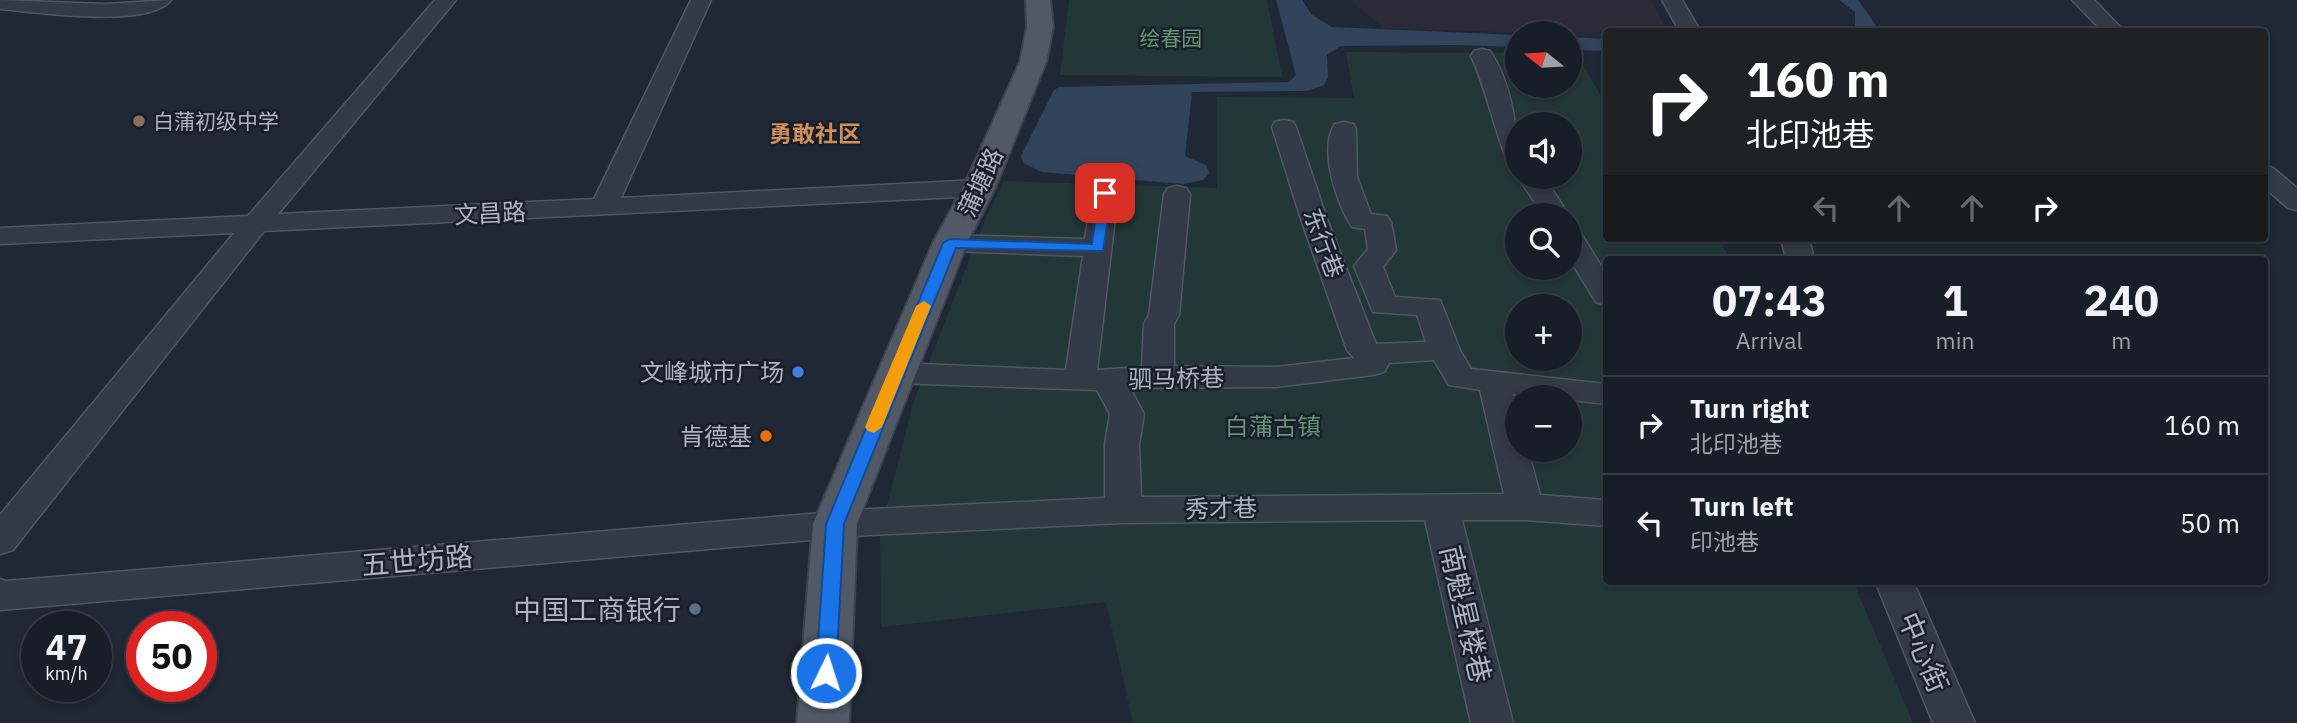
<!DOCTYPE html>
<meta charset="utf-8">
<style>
:root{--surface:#171e27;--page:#242b33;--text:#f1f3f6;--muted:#9ea2a7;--line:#363c44}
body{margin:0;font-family:"IBM Plex Sans","Noto Sans SC",sans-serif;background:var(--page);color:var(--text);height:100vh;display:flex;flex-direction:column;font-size:26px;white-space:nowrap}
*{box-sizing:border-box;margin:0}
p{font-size:23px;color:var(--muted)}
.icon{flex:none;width:38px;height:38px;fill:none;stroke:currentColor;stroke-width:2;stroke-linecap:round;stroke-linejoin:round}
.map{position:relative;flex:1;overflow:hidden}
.side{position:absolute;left:1603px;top:256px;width:665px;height:329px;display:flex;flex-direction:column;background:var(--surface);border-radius:7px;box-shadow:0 4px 10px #0003,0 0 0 2px var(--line)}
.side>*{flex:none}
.hud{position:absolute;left:1603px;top:28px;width:665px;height:214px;border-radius:7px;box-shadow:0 4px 10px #0003,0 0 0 2px var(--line);background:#202124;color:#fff;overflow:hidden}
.needle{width:46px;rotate:288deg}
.controls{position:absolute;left:1505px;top:21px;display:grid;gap:14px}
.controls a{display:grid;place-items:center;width:77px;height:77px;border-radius:50%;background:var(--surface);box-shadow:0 4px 10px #0003,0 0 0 2px var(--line);font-size:35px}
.speed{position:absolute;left:21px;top:611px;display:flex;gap:14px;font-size:35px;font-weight:700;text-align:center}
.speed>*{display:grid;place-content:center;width:91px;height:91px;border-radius:50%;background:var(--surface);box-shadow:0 4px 10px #0003,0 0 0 2px var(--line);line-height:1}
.speed small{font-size:18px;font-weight:400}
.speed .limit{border:10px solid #d22;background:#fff;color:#111}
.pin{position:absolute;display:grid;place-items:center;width:60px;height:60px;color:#fff;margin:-30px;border-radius:14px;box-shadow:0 4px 10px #0006}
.me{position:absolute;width:77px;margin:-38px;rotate:4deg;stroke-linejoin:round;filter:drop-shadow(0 0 5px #0008)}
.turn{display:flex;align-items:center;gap:24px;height:147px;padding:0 28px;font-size:32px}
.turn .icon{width:91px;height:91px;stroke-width:2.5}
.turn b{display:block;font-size:49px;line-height:60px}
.lanes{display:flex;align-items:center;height:66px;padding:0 28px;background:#0003;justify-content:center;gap:35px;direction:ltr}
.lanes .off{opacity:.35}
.eta{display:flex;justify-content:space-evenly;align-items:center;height:119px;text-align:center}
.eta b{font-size:42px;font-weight:800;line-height:49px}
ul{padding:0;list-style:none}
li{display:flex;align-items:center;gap:21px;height:98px;padding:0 28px;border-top:2px solid var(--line)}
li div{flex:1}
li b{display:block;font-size:26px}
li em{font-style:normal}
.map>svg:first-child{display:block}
.medical{fill:#2c2a37}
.green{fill:#243738;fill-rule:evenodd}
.water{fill:#32435c}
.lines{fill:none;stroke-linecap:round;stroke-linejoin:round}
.minor-casing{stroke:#505764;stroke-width:3}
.major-casing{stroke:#3c434f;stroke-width:4}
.minor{fill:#323a45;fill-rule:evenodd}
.major{fill:#505965;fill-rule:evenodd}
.route{fill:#1a73e8;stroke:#114b97;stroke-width:2}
.slow{fill:#f59e0b}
.education-dot{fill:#8d6e63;stroke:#181f29;stroke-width:2.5}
.shop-dot{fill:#3f7fe0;stroke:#181f29;stroke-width:2.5}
.food-dot{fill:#e8710a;stroke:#181f29;stroke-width:2.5}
.service-dot{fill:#5c6f8a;stroke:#181f29;stroke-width:2.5}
.labels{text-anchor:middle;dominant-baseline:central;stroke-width:5;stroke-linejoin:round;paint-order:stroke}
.far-park-label{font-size:21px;fill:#659270;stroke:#181f29}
.far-poi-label{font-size:21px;fill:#acb4c3;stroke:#181f29;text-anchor:start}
.far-quarter-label{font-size:23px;font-weight:bold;fill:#d08e5a;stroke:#181f29}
.street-label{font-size:24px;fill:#acb4c3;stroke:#181f29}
.poi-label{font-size:24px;fill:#acb4c3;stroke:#181f29;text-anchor:end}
.park-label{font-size:24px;fill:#659270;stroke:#181f29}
.near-street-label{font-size:28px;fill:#acb4c3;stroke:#181f29}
.near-poi-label{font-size:28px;fill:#acb4c3;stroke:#181f29;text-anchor:end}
</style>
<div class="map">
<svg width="2297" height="723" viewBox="0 0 2297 723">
<rect width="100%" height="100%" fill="#1f2834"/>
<!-- medical -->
<path class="medical" d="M1350 0H1651L1667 31 1606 32V36L1384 28Z"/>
<!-- green -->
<g class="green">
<path d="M1069 0H1267L1282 77 1060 75Z"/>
<path d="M1346 52 1517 53V86H1570V53H1576L1606 105V238H1720L1729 259H1606V581H1853L1913 723H1133L1106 602 881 627 880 533 913 403 987 215 1004 181 1217 188V97L1354 98ZM1517 124H1570V177H1517ZM1517 215H1570V268H1517ZM1517 306H1570V359H1517ZM1517 397H1570V450H1517Z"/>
</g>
<!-- water -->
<g class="water">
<path d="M1276 0H1302L1312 15 1332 27 1517 35V47L1456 45 1341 46 1327 55 1328 77 1324 85 1306 91 1192 92 1185 156 1206 165 1209 173 1203 180 1183 184 1042 172 1023 163 1021 156 1054 90 1059 87 1289 82 1296 75Z"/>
<path d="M1839 0H1858L1880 31H1855V12Z"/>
<path d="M1570 37 1606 39V51L1570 50Z"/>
</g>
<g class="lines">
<defs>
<g id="minor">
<path d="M0 0 105 4 171 0C150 29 34 12 0 9Z"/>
<path d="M435 0H456L278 214 594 199 691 0H711L621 198 979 180 988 182 992 188 988 194 979 196 264 231 13 550 0 554V515L234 233 0 244V228L248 216Z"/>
<path d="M1662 0H1682L1701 32H1680Z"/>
<path d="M2072 0H2094L2125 32H2103Z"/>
<path d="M1482 49 1490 51C1512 84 1517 124 1517 162L1508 160 1505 155C1492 122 1486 88 1471 56L1474 51Z"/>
<path d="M1284 120 1293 122 1296 127 1327 219 1376 344 1426 342 1417 315 1373 312 1354 266 1368 249 1365 229 1352 227C1337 204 1318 149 1335 124L1344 122 1353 124 1356 129 1357 177 1369 209 1371 214 1387 216 1391 222 1396 250 1383 267 1395 297 1440 300 1460 350 1471 369 1606 384V404L1570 400V397L1513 394 1517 409V450H1528L1540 495 1606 500V526L1525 520H1462L1513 723H1471L1425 520 1123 523 870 535 0 610V579L6 581 870 509 1105 498V444L1110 414 1097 390 895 383 884 380 879 373 884 366 895 363 1066 370 1083 256 950 251 940 249 936 243 940 237 950 235 1085 239 1092 193 1096 187 1105 185 1114 187 1118 193 1097 370 1142 367 1144 324 1149 315 1164 194 1168 188 1177 186 1186 188 1190 194 1179 315 1174 324V366L1276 367 1354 358 1347 350 1301 219 1272 127 1275 122ZM1434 360 1449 385 1480 390 1504 494 1141 497 1139 444 1144 414 1130 388 1276 387 1373 375 1384 372 1389 363Z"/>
<path d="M2264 165 2273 168 2297 188V210L2288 208 2264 187Z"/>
<path d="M1518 177H1544L1569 215H1543Z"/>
<path d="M1570 230 1580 232 1606 274V305L1596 302 1570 260Z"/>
<path d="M1781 238H1809L1814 259H1786Z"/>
<path d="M1875 581H1913L1975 723H1933Z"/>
</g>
<path id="major" d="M1026 0H1050L1053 27 1046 62 995 188 967 243 857 524 849 723H797L813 524 933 243 963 188 1020 62 1027 27Z"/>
</defs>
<!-- minor casing -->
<use href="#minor" class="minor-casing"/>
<!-- major casing -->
<use href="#major" class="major-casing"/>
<!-- minor -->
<use href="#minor" class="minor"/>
<!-- major -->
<use href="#major" class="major"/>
</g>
<!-- route -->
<path class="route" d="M1105 189 1112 193 1103 251 956 248 844 524 836 673 833 679 826 682 819 679 816 673 826 524 943 243 950 239 1092 244 1099 193Z"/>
<!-- slow -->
<path class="slow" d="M924 301 931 306 882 427 874 433 868 431 865 427 916 306Z"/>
<!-- markers -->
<circle class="education-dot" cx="139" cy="121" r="7"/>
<circle class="shop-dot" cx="798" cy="372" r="7"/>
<circle class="food-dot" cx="766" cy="436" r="7"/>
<circle class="service-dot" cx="695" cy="609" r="7"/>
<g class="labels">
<!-- far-park labels -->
<g class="far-park-label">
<text x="1171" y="38">绘春园</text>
</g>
<!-- far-poi labels -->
<g class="far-poi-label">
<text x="153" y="121">白蒲初级中学</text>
</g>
<!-- far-quarter labels -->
<g class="far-quarter-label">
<text x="815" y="133">勇敢社区</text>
</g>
<!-- street labels -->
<g class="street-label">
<text transform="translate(980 182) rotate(-65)">蒲塘路</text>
<text transform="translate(490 213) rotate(-3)">文昌路</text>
<text transform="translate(1324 243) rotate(70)">东行巷</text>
<text transform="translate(1176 378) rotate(-1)">驷马桥巷</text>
<text transform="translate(1221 508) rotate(-1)">秀才巷</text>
</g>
<!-- poi labels -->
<g class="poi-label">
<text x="784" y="372">文峰城市广场</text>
<text x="752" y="436">肯德基</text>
</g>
<!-- park labels -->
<g class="park-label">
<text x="1273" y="426">白蒲古镇</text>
</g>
<!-- near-street labels -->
<g class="near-street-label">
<text transform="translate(417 560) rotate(-5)">五世坊路</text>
<text transform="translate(1466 614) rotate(77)">南魁星楼巷</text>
<text transform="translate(1924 652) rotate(67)">中心街</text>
</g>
<!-- near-poi labels -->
<g class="near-poi-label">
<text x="681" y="609">中国工商银行</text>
</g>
</g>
</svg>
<div class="controls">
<a><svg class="needle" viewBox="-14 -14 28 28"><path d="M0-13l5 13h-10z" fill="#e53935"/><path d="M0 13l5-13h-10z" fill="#9ea2a7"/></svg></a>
<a><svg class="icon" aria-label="sound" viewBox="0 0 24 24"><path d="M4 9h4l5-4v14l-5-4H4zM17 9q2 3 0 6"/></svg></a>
<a><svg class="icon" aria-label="search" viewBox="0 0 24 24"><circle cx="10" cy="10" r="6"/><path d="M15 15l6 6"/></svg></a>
<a>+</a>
<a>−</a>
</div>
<div class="speed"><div>47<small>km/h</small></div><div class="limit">50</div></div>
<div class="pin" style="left:1105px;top:193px;background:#d93025"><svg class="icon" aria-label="arrive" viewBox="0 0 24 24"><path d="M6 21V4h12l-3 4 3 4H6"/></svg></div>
<svg class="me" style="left:826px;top:673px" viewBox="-20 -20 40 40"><circle r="17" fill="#1a73e8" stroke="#fff" stroke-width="3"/><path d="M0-11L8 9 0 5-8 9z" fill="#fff"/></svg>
<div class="hud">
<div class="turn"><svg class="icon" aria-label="right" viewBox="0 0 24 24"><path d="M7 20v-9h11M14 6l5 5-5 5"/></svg><div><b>160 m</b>北印池巷</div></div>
<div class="lanes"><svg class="icon off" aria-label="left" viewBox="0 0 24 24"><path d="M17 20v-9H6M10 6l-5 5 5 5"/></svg><svg class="icon off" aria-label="ahead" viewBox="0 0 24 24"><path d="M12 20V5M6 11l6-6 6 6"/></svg><svg class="icon off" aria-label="ahead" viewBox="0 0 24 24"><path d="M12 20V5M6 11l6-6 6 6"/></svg><svg class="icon" aria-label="right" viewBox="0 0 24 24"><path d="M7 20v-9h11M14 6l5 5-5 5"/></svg></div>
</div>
<section class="side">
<div class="eta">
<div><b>07:43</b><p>Arrival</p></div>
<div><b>1</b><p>min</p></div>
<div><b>240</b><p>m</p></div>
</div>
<ul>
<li><svg class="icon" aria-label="right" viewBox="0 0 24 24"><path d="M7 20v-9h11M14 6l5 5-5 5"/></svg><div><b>Turn right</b><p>北印池巷</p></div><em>160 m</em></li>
<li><svg class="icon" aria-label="left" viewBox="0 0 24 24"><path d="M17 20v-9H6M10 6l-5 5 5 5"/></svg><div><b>Turn left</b><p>印池巷</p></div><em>50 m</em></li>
</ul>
</section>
</div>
